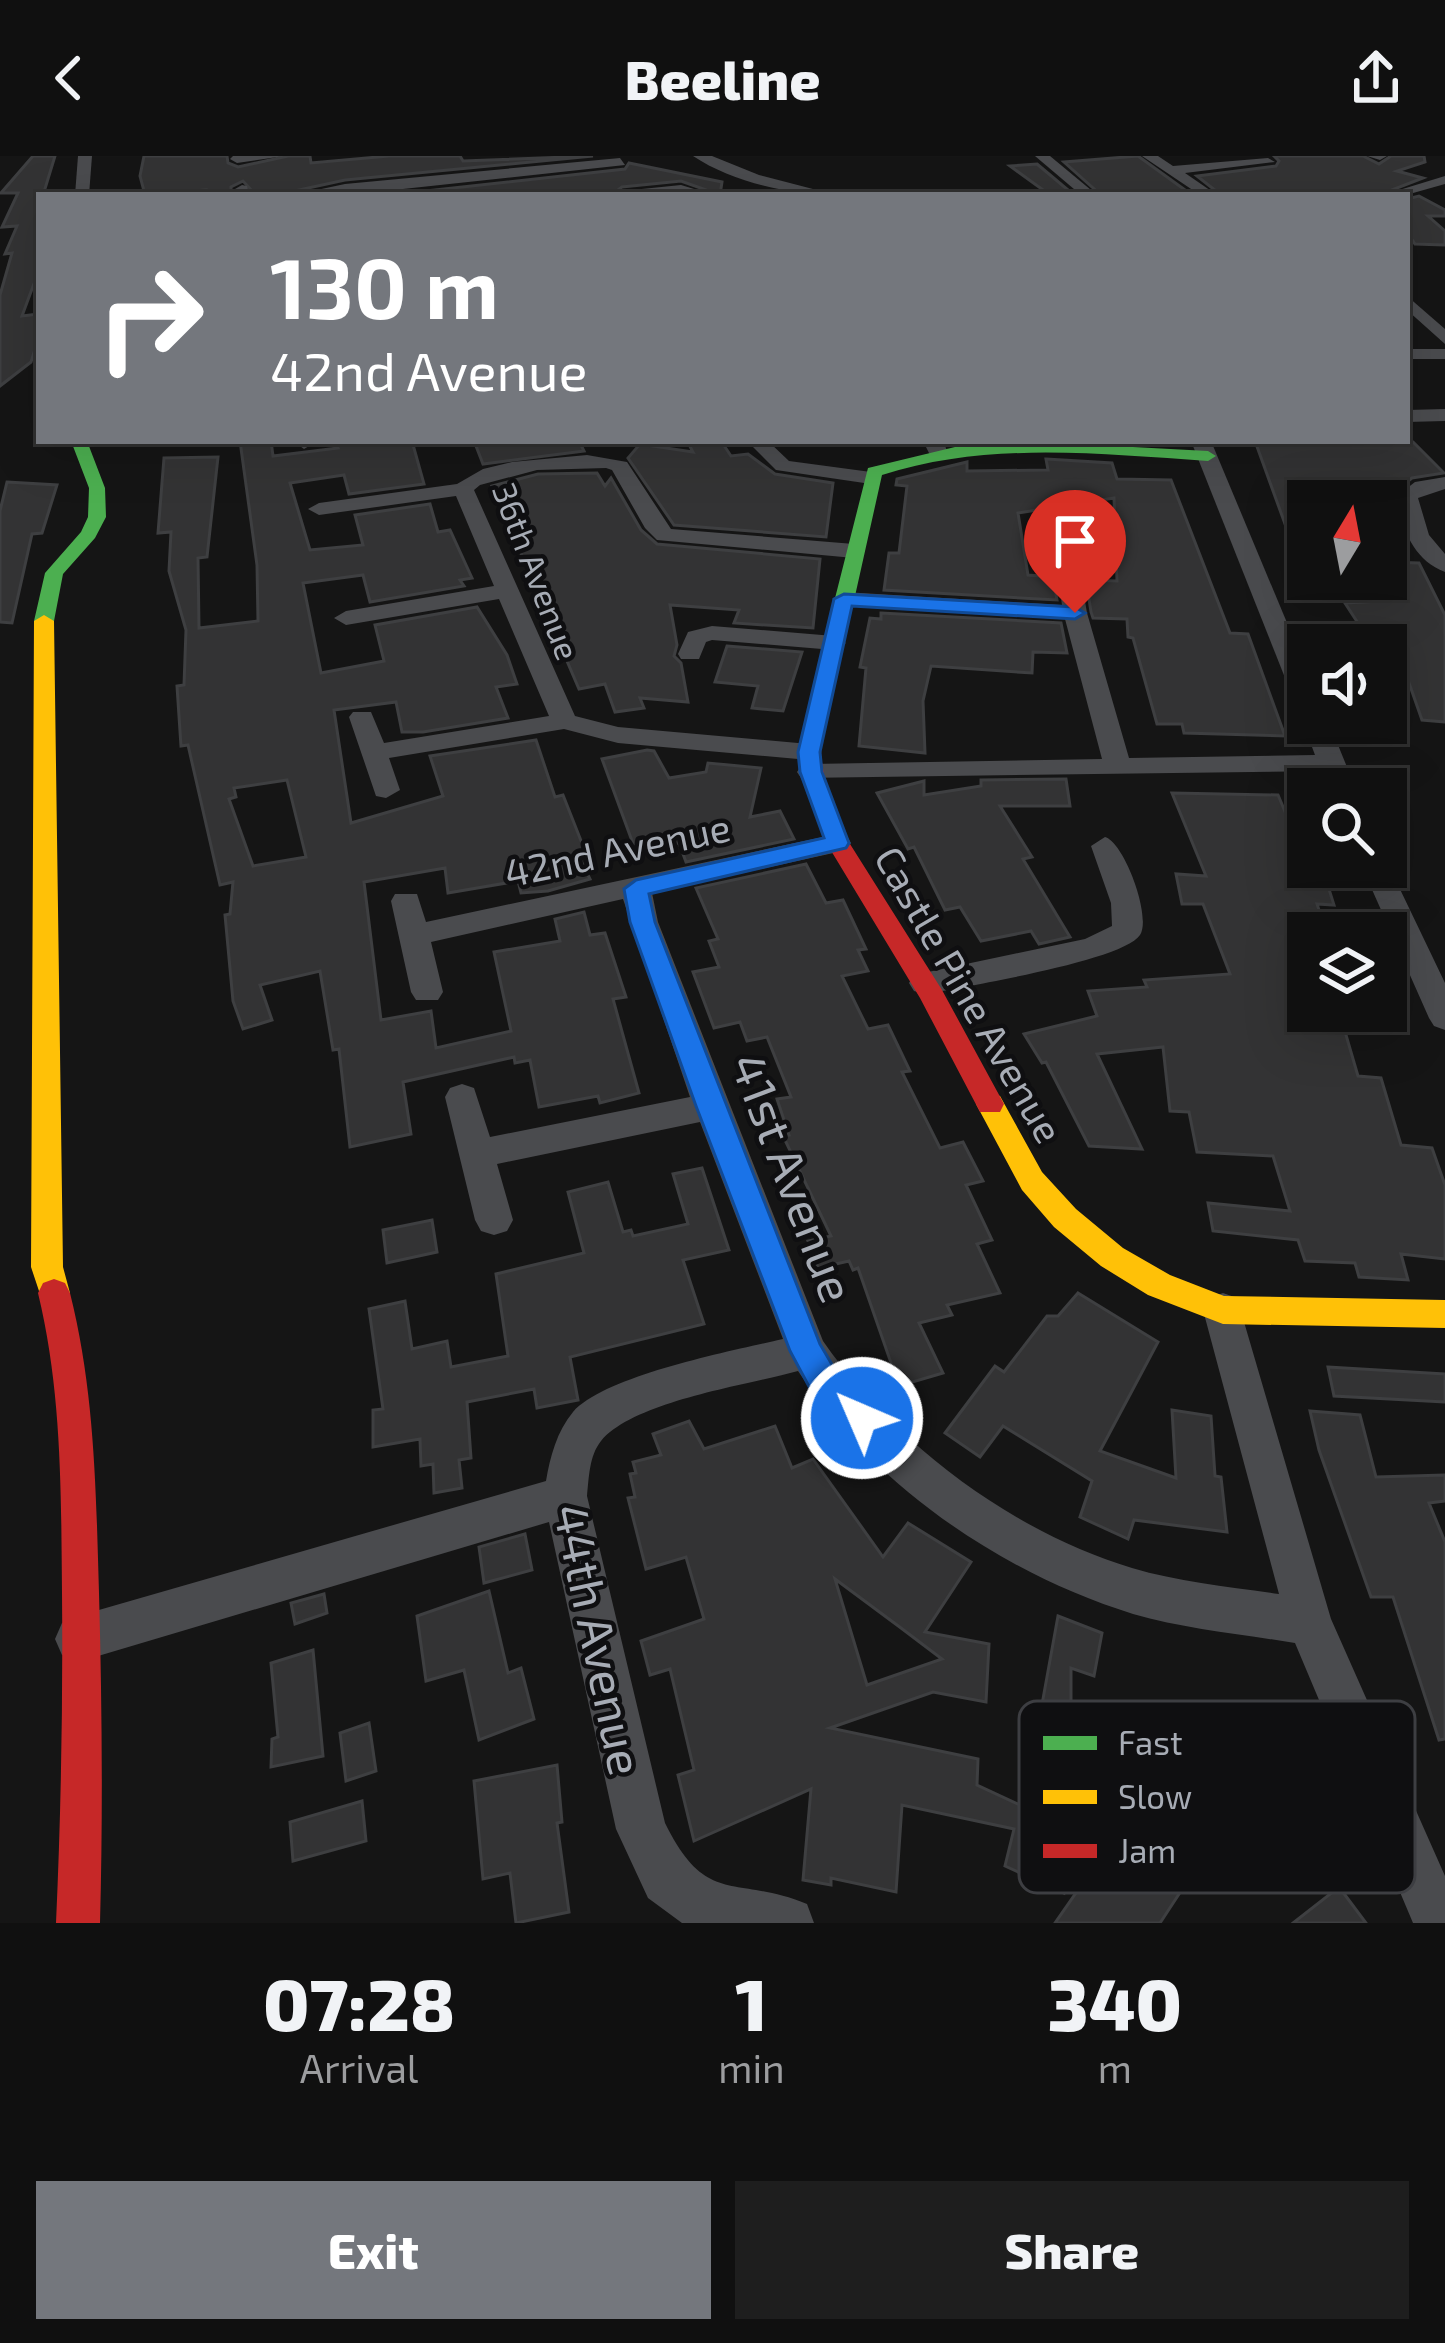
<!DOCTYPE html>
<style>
:root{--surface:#101010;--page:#1e1e1e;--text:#f1f3f6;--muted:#9c9d9f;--line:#303030;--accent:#74777d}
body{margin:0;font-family:"Exo 2",sans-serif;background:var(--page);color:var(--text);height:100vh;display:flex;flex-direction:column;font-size:45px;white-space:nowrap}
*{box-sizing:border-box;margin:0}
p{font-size:39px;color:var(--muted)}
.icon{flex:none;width:66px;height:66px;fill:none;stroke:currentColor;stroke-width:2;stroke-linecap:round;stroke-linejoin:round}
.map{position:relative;height:1767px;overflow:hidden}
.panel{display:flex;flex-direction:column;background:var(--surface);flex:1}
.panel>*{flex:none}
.guide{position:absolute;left:36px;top:36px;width:1374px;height:252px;border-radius:0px;box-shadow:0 12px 48px #0002,0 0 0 3px var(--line);background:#74777d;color:#fff;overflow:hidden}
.needle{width:78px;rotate:10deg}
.fabs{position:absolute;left:1287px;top:324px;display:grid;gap:24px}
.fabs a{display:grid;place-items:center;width:120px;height:120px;border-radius:0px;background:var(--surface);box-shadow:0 12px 48px #0002,0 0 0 3px var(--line);font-size:60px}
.pin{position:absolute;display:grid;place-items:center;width:102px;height:102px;color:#fff;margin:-123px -51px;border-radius:50% 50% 50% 0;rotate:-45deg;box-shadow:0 0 12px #0007}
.pin .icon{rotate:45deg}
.me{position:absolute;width:132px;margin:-66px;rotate:315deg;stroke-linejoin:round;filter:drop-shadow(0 0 9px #0008)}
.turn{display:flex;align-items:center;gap:42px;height:252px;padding:0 36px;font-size:54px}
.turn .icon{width:156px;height:156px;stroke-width:2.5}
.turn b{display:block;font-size:84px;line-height:102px}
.eta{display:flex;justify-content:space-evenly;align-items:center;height:204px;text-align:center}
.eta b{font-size:72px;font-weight:800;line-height:84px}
.action{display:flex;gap:24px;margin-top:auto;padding:24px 36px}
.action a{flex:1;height:138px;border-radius:0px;background:var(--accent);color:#fff;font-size:48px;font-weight:800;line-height:138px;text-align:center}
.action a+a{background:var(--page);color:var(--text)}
header{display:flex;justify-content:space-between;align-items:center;height:156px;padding:0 36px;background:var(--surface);font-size:54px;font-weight:800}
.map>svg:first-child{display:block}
.building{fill:#333334;stroke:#3e3f41;stroke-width:3;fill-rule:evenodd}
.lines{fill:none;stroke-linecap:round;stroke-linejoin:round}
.street{fill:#4a4b4e;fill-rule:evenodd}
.fast{fill:#4caf50;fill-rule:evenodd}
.slow{fill:#ffc107;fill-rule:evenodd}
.jam{fill:#c62828;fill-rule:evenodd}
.route{fill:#1a73e8;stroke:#114b97;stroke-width:3}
.labels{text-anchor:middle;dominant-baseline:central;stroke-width:9;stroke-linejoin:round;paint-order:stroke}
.far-street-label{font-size:33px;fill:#a7acb5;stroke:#0f0f11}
.street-label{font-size:39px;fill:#a7acb5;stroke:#0f0f11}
.near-street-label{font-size:48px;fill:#a7acb5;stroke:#0f0f11}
.key{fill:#0f0f11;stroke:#3d3e42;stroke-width:3}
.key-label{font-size:33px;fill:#a7acb5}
</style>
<header><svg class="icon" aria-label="back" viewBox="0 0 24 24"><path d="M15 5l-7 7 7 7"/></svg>Beeline<svg class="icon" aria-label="share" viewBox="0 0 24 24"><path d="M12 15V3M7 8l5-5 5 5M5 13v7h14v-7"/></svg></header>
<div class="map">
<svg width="1445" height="1767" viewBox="0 0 1445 1767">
<rect width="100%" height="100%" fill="#151515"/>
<!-- building -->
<g class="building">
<path d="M33 0H55L44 36H39V114L22 160 39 158V180L31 206 0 230V139L12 97 5 98 17 70 2 71 18 37H1Z"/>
<path d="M144 0H227L228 7 238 11 288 0H310L311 7 389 0H460L463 5 593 0 345 24 290 36 254 37 243 25 231 31V38L222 39H206V34L145 39 140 20Z"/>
<path d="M1138 0 1192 39H1101L1064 6Z"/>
<path d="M1274 0H1363L1379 8 1391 0H1424L1425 6 1397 15 1423 22 1379 39H1221L1197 20 1276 10 1279 5Z"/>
<path d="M629 7 722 26 720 39 681 25 622 31 611 39H389L625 13Z"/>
<path d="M1037 8 1074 39H1050L1010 10Z"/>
<path d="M1419 40 1445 54V60H1428L1445 75V89L1415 88 1407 76V43Z"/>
<path d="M240 285H271L273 300 338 292 335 285H412L424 328 349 338 344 319 290 327 310 394 363 389 355 359 430 348 438 376 450 374 472 422 460 424 464 430 370 446 363 419 303 427 321 517 384 505 375 469 477 451 507 499 517 528 496 531 508 562 423 576H402L396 546 334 554 351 667 443 640 430 600 536 584 555 641 563 639 587 700 579 701 590 723 548 735 521 737 518 725 448 737 445 712 364 726 381 864 431 855 436 892 511 875 494 796 560 785 555 763 584 756 590 779 605 777 626 841 613 843 639 937 600 947 598 940 539 951 530 904 515 907 514 901 403 926 411 978 350 991 339 893 333 894 320 815 260 829 272 864 243 873 233 845 225 759 230 758 233 726 220 729 188 589 181 590 177 530 184 529 186 474 169 415 171 376 158 377 164 302 218 301 207 401 198 402 199 472 258 465 257 409ZM287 624 306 701 253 710 229 643 236 641 234 632Z"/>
<path d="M514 285H579L584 295 483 308 476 290Z"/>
<path d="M687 285H721L731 300 748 298 775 318 833 327 826 381 674 369 628 302 640 288 693 296Z"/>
<path d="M1255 285 1413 286 1444 317 1412 322 1394 336 1393 345H1308L1306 426Z"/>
<path d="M1046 303 1112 307 1117 323 1171 324 1230 477 1248 478 1285 580 1184 577 1182 568H1157L1133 482 1128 481 1127 463 1093 462 1091 456 1086 424 1117 425 1114 342 1018 357 1028 419 1053 421 1057 444 884 434 889 397H899L907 330 896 329 897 323 967 306V315L1048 314Z"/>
<path d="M597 317 605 330 611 322 641 374 657 388 820 403 813 472 734 467 739 454 670 449 677 489 674 500 681 507 688 546 640 542 644 552 615 556 605 528 579 533 492 330 538 318Z"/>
<path d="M7 326 57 329 42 377 32 378 12 467 0 466V355Z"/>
<path d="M1386 406 1419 407 1445 459V566L1422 564 1394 484H1369L1345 447 1401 444Z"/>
<path d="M881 457 1061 467 1067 497 1033 496 1032 517 931 510 923 545 925 597 859 590 866 512 860 511 870 462 881 463Z"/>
<path d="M727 490 802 496 783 555 752 552 758 530 715 526Z"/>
<path d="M647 594 654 595 669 622 706 616 708 607 761 612 750 661 780 655 794 683 686 706 679 687 635 693 602 603Z"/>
<path d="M1066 623 1070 650H1000L1032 701 1023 703 1070 781 1039 788 1031 775 981 785 960 751 945 754 914 691 908 693 877 637 924 625V639L981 630V624Z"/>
<path d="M1172 637 1278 639 1289 665 1308 666V711H1322L1334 749 1317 748 1324 769 1308 768V855H1339L1358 920 1381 922 1401 989 1432 992 1445 1029V1103L1401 1098 1408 1124 1359 1121 1355 1107 1305 1105 1298 1084 1213 1075 1208 1047 1290 1055 1273 1000 1197 996 1189 956 1170 955 1163 891 1097 898 1142 993 1089 990 1046 906 1042 907 1024 878 1097 860 1088 835 1147 831 1144 824 1230 818 1203 748H1182L1176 718 1206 720Z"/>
<path d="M806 708 826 747 843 744 866 793 858 794 868 815 842 820 868 873 888 869 910 915 902 916 940 992 963 986 983 1025 966 1029 992 1084 977 1088 1000 1137 947 1149 952 1159 919 1167 943 1217 899 1230 858 1112 853 1114 849 1105 818 1112 808 1085 831 1080 783 980 789 979 777 943 791 941 767 881 747 885 740 866 714 872 693 816 719 811 709 785 718 783 696 732Z"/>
<path d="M702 1012 729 1094 683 1104 704 1168 570 1201 578 1244 537 1252 534 1233 467 1246 471 1302 459 1304 462 1332 434 1337 433 1308 421 1310 420 1283 373 1291V1254L383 1253 369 1153 405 1145 412 1193 447 1185 451 1211 508 1200 496 1118 584 1097 568 1036 608 1026 623 1076 631 1074 633 1080 688 1068 673 1018Z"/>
<path d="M432 1064 437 1096 387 1107 383 1074Z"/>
<path d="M1078 1137 1158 1186 1100 1295 1176 1322 1172 1254 1211 1260 1215 1320 1221 1321 1227 1376 1134 1364 1128 1383 1080 1361 1092 1325 1003 1270 980 1301 945 1277 995 1210 1004 1216 1047 1160H1058Z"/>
<path d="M1328 1211 1445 1218V1246L1334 1240Z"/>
<path d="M1310 1255 1360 1259 1376 1321 1445 1319V1345L1429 1347 1445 1386V1583L1439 1584 1393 1441H1371L1319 1294Z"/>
<path d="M689 1265 704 1293 775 1270 792 1312 813 1303 883 1401 908 1367 971 1406 925 1476 989 1488 986 1546 933 1536 830 1572 978 1603 977 1629 1035 1656 1044 1612 1085 1629 1064 1737 1005 1710 1014 1673 902 1649 896 1736 831 1722V1729L803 1724 811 1633 694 1685 678 1619 694 1614 670 1513 650 1519 641 1485 704 1463 686 1401 646 1413 628 1342 635 1341 630 1318 636 1317 633 1306 661 1299 653 1278ZM835 1423 901 1472 942 1503 867 1529Z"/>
<path d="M525 1378 532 1414 484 1427 479 1391Z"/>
<path d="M489 1435 508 1517 521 1512 534 1563 479 1584 464 1514 426 1525 417 1460Z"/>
<path d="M324 1438 327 1457 295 1468 291 1447Z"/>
<path d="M1058 1460 1102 1477 1094 1520 1071 1512V1572L1039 1565Z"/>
<path d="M313 1494 323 1600 271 1611 272 1583 278 1581 271 1507Z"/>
<path d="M369 1567 376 1615 346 1625 340 1577Z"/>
<path d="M1181 1586 1184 1637 1228 1676 1209 1705 1204 1700 1160 1767H1055Z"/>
<path d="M557 1609 562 1666 557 1667 569 1756 516 1767 510 1717 483 1723 474 1625Z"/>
<path d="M362 1645 366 1685 293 1705 290 1666Z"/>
<path d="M1339 1731 1366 1767H1293Z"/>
</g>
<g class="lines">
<!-- street -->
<g class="street">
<path d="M78 0H92L89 39H75Z"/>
<path d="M233 0H284L237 7 230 3Z"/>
<path d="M693 0H712L759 19 836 39C790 39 732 26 693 0Z"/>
<path d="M1035 0H1050L1097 39H1081Z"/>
<path d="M1142 0H1158L1173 10 1268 2 1275 6 1185 17 1217 39H1200Z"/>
<path d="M1367 0H1387L1380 4Z"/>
<path d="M620 2 625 9 347 39H293L345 28Z"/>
<path d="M1445 20V28L1406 39H1383Z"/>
<path d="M242 29 247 30 250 39H236L235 33Z"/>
<path d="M681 29 714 39H615L622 35Z"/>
<path d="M1407 140 1445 173V188L1407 154Z"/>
<rect x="1407" y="193" width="38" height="10"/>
<path d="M1445 253V265L1407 266V254Z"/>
<path d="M293 285H313L314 287 304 293Z"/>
<path d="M747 285H768L789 305 871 316 881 322 871 328 776 314Z"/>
<path d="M923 285H943L948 297 931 301Z"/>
<path d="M1191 285H1211L1308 517V555L1295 547Z"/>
<path d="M587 299 627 306 671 373 854 388 865 395 854 402 657 384 645 372 612 314 606 312 537 314 480 329 474 334 575 560 618 571 809 588 822 596 809 604 618 587 564 573 389 602 400 634 386 642 376 640 349 561 353 556H371L384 587 549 560 499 443 346 469 334 462 346 455 494 430 456 340 319 359 308 353 319 347 457 328 483 313 512 306Z"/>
<path d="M1445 321V333L1418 342 1429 379 1445 398V416C1413 404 1401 371 1397 340L1415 326Z"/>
<path d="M1061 362 1072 368 1087 457 1129 602 1315 599 1303 567 1308 561V567H1329L1356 633H1328L1322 615 801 622 797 616 801 610 811 608 1102 603 1065 463 844 450 832 443 844 436 1062 449 1050 368Z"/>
<path d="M712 470 834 480 846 487 834 494 712 484 706 486 699 503H681L678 498 688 476Z"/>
<path d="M837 678 847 680 851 687 847 694 652 737 658 766 823 1185C894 1287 1012 1376 1132 1412 1179 1426 1230 1431 1279 1438L1203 1154 1209 1142 1223 1137 1237 1142 1331 1463 1445 1720V1767H1413L1295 1487C1241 1478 1185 1473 1133 1458 1003 1418 873 1329 798 1215 748 1229 634 1245 601 1285 589 1300 589 1322 587 1340L665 1667C707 1752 734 1718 807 1748L814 1767H682L648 1742 616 1673 549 1366 78 1506 62 1499 55 1483 62 1467 78 1460 546 1325C550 1301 557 1275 573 1256 606 1219 732 1195 783 1183L700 966 497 1008 513 1064 507 1075 494 1079 481 1075 475 1064 445 941 450 932 462 928 474 932 490 981 690 941 623 743 431 786 443 836 438 844H416L411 836 391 745 395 738H417L426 766Z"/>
<path d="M1105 681C1124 686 1152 761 1140 779 1123 805 962 831 925 838L914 835 909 827 914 819 1085 783 1112 770 1111 747 1091 690Z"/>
<path d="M1386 704 1445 827V874L1434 870 1429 862 1362 711H1386Z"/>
</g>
<!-- fast -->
<g class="fast">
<path d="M71 285H87L105 332 106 361 95 382 63 418 54 465 44 471 34 465 45 417 81 376 88 361 89 332Z"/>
<path d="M1039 286 1208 295 1216 300 1208 305C1098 298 989 285 882 319L851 458 834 462 831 458 868 312 955 291Z"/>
</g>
<!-- slow -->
<g class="slow">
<path d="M44 459 54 465 63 1111 70 1137 65 1147 54 1151 43 1147 31 1111 34 465Z"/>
<path d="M990 937 1000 940 1042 1016 1076 1053 1123 1092 1170 1119 1224 1140 1445 1144V1172L1223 1168 1148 1139 1101 1110 1054 1071 1022 1034 976 948 980 940Z"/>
</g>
<!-- jam -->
<g class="jam">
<path d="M841 452 851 458 820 596 826 628 850 688 942 834 1004 948 1000 956H980L920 842 827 688 804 628 798 596 831 458Z"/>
<path d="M54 1123 65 1127 70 1137C95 1236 96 1336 99 1437 102 1547 103 1657 100 1767H56C61 1657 63 1547 62 1437 61 1336 62 1236 38 1137L43 1127Z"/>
</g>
</g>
<!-- route -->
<path class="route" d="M844 438 1075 451 1085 457 1075 463 852 450 820 596 822 616 849 687 846 692 649 738 655 766 820 1188 837 1217 875 1251 880 1262 875 1274 862 1278 850 1274 813 1238 790 1195 696 950 630 766 624 733 636 724 824 682 800 616 798 596 834 443Z"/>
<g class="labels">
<!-- far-street labels -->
<g class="far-street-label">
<text transform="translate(537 415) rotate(69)">36th Avenue</text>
</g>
<!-- street labels -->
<g class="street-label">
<text transform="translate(617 693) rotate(-12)">42nd Avenue</text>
<text transform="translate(970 838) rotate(60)">Castle Pine Avenue</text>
</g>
<!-- near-street labels -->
<g class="near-street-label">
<text transform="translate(794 1021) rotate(69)">41st Avenue</text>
<text transform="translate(600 1483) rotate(78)">44th Avenue</text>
</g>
</g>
<!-- legend -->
<rect x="1019" y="1545" width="396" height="192" rx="18" class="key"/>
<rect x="1043" y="1580" width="54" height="14" fill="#4caf50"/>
<rect x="1043" y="1634" width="54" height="14" fill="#ffc107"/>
<rect x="1043" y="1688" width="54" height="14" fill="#c62828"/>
<g class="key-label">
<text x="1118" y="1599">Fast</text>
<text x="1118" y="1653">Slow</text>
<text x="1118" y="1707">Jam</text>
</g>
</svg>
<div class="fabs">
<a><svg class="needle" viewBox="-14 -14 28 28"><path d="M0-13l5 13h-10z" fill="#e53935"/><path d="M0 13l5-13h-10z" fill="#9c9d9f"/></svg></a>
<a><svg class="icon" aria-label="sound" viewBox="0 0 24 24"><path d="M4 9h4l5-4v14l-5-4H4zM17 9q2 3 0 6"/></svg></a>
<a><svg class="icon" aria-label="search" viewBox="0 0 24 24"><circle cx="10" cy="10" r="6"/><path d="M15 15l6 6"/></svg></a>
<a><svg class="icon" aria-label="layers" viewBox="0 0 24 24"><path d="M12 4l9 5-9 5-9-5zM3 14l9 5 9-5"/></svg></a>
</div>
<div class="pin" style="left:1075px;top:457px;background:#d93025"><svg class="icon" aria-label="arrive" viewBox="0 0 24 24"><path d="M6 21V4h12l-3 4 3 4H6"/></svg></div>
<svg class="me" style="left:862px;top:1262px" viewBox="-20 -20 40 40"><circle r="17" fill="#1a73e8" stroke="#fff" stroke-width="3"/><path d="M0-11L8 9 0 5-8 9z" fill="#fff"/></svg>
<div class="guide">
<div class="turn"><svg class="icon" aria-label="right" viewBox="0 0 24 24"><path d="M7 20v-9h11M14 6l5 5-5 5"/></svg><div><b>130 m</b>42nd Avenue</div></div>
</div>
</div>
<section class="panel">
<div class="eta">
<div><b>07:28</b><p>Arrival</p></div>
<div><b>1</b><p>min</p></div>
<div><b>340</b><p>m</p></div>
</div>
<div class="action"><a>Exit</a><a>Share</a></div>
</section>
